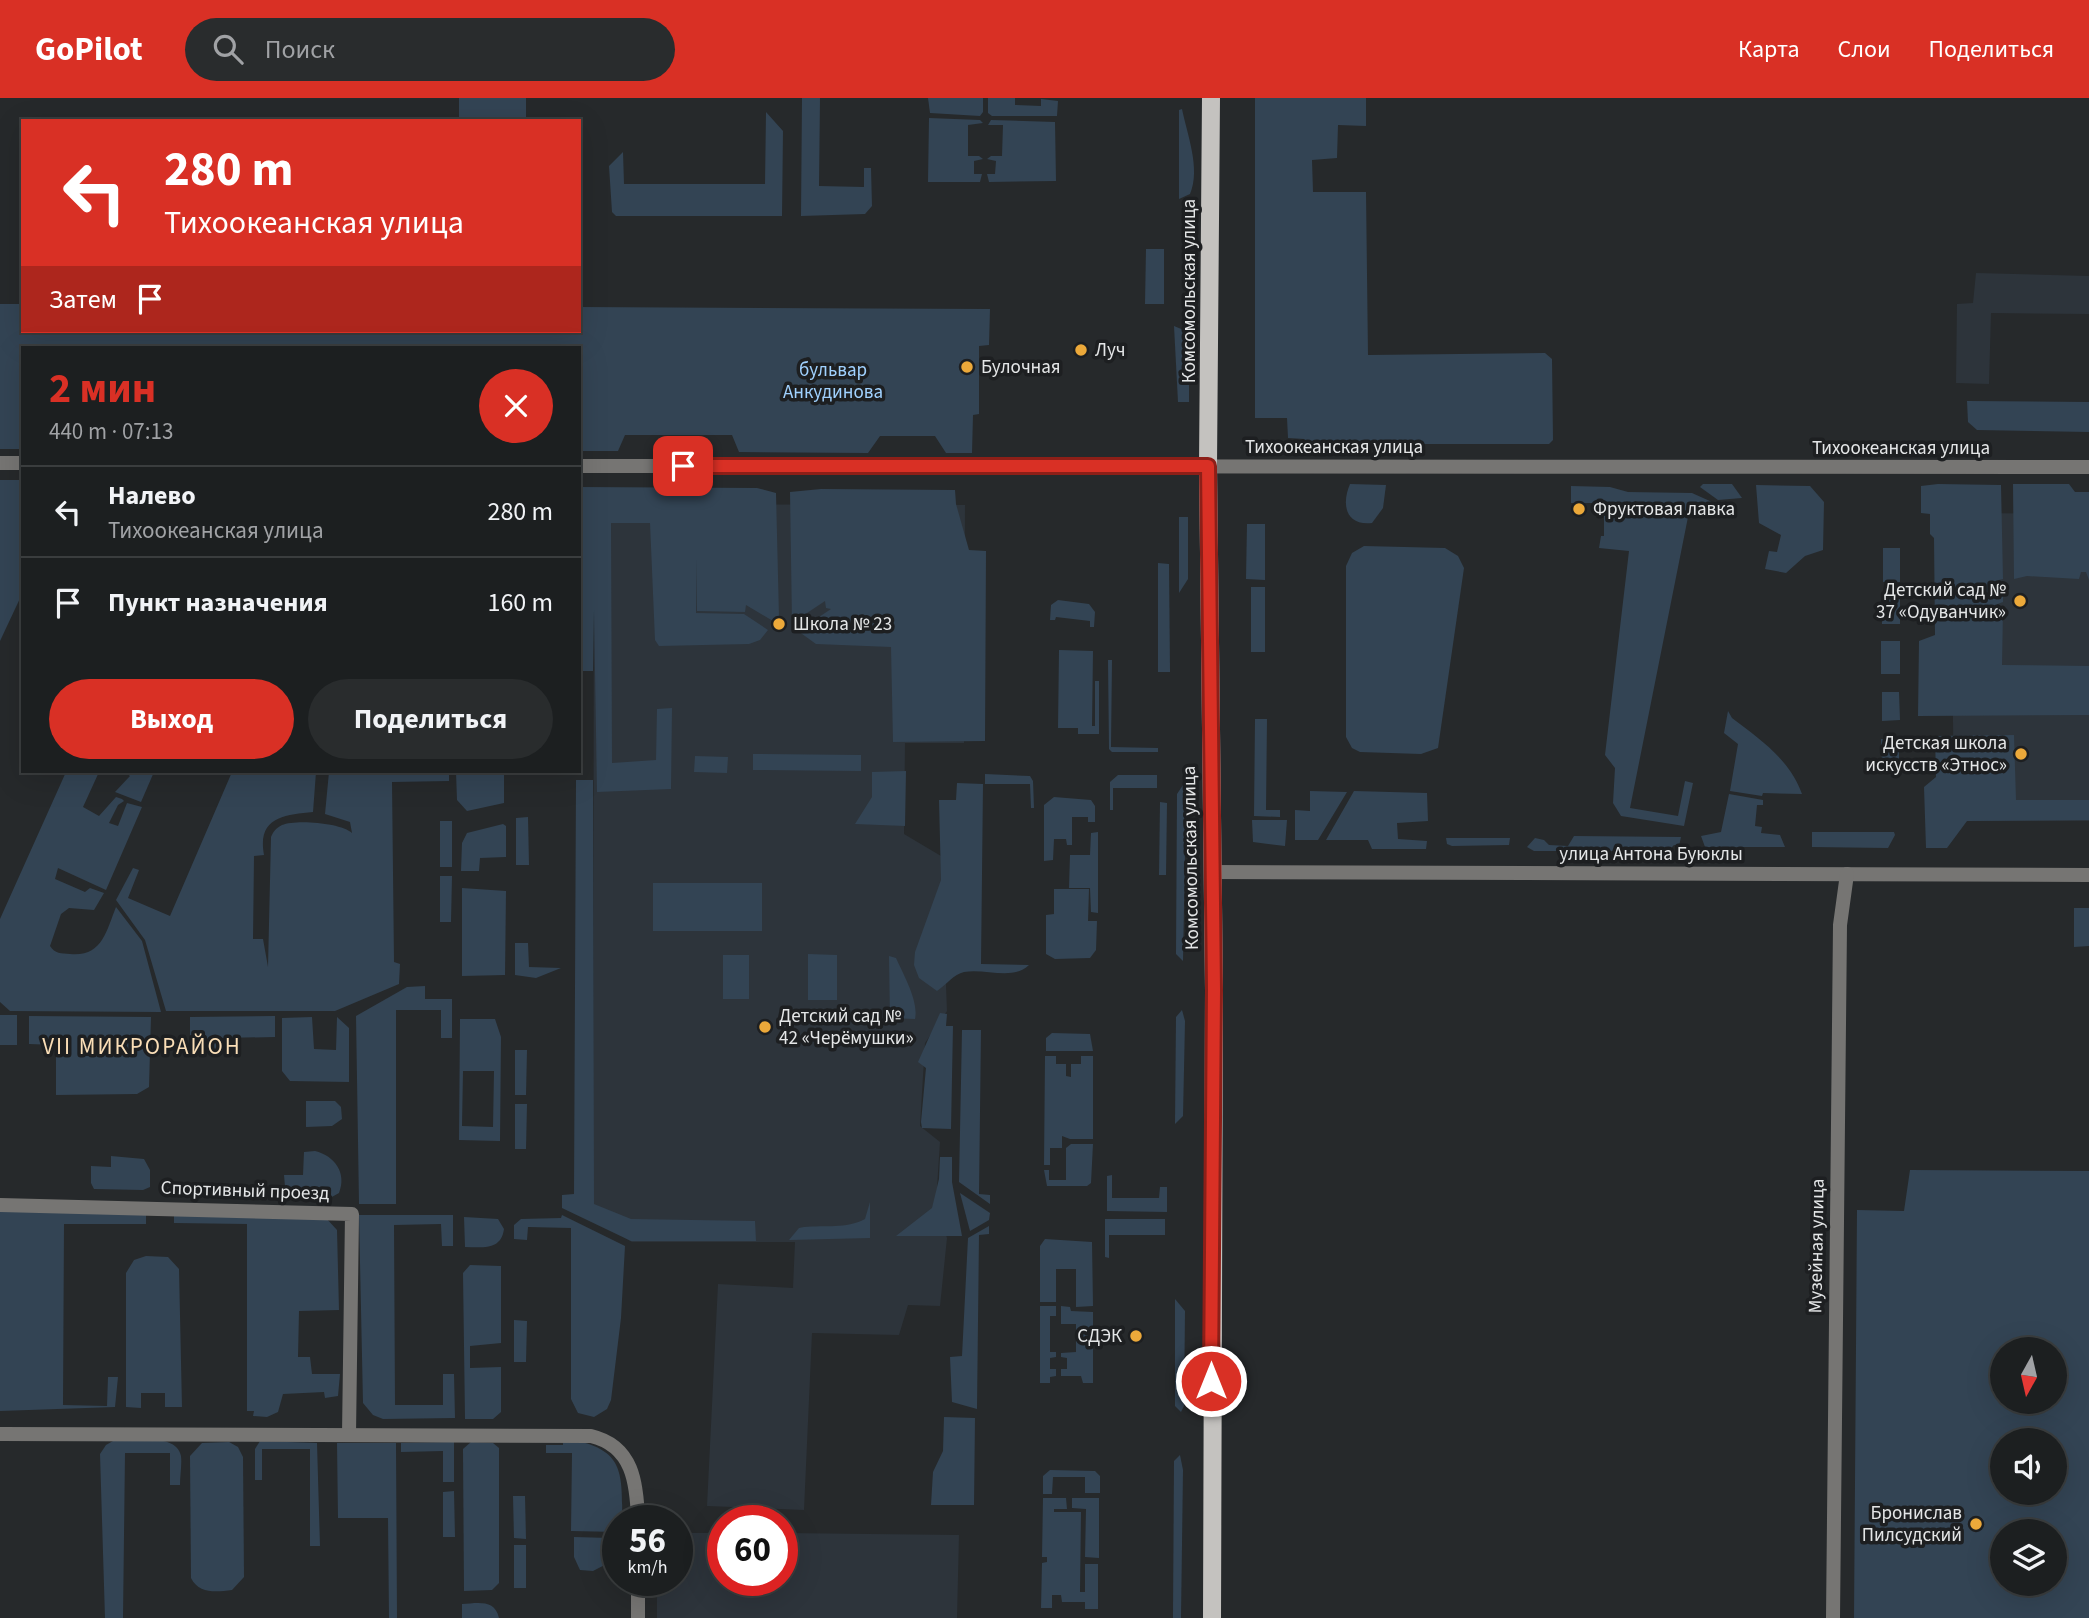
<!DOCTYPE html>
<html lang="ru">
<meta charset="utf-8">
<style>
:root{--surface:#1c1f20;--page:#292c2d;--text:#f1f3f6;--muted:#a0a2a5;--line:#3a3d3e;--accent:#d93025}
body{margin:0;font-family:"Source Sans 3",sans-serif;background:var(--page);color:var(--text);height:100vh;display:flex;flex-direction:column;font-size:26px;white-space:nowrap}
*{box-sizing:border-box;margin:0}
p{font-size:23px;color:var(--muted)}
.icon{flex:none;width:38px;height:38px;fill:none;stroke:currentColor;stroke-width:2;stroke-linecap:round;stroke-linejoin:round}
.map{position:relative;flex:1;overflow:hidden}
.details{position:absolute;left:21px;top:248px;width:560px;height:427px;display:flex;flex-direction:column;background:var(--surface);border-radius:0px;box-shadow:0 7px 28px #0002,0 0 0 2px var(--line)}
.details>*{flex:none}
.guide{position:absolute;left:21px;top:21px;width:560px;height:214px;border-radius:0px;box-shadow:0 7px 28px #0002,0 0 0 2px var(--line);background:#d93025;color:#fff;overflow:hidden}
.needle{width:46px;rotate:188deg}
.controls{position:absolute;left:1990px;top:1239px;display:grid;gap:14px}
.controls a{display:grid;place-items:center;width:77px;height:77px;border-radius:50%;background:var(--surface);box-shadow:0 7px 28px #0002,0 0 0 2px var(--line);font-size:35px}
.speed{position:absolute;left:602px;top:1407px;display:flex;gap:14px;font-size:35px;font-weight:700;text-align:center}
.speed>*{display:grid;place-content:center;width:91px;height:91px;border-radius:50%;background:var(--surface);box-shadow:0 7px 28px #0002,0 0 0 2px var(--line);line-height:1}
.speed small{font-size:18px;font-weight:400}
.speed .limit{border:10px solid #d22;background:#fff;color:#111}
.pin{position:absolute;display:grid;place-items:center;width:60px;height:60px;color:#fff;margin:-30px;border-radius:14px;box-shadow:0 4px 10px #0006}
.me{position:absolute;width:77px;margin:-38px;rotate:0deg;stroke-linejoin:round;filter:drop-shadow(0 0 5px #0008)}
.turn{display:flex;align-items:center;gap:24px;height:147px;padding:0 28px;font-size:32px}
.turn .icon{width:91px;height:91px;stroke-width:2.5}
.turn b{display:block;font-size:49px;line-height:60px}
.then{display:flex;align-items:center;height:66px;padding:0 28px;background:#0003;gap:14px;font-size:26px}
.round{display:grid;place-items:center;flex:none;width:74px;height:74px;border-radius:37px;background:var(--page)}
.head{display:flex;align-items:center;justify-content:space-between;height:119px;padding:0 28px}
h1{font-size:42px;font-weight:700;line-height:52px;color:var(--accent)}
.primary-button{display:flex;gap:14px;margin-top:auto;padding:14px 28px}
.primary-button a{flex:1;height:80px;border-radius:42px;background:var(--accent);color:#fff;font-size:28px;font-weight:700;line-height:80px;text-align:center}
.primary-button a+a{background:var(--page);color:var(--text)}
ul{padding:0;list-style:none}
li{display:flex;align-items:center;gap:21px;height:91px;padding:0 28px;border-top:2px solid var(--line)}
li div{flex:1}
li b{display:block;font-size:26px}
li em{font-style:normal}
header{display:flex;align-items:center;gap:42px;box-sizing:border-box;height:98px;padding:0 35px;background:var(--accent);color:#fff}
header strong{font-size:33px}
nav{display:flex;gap:38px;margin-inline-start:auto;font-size:24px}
.search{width:490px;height:63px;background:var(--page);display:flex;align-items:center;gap:18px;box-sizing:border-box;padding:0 24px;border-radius:38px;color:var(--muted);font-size:26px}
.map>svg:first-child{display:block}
.built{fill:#2d343b}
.green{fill:#334454;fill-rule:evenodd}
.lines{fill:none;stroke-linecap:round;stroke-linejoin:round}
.minor{stroke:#767573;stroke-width:14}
.tertiary{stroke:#767573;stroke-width:14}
.primary{stroke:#c4c2bf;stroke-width:18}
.route-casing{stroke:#8d1f18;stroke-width:18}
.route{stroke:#d93025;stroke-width:12}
.poi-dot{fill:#eca93a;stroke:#1d1f21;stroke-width:2.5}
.labels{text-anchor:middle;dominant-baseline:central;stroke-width:7;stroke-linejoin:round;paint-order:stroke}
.street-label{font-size:19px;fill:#e4e6e7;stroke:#1d1f21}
.poi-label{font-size:19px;fill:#e4e6e7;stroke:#1d1f21;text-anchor:start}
.park-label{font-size:19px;fill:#a0d1fe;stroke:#1d1f21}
.quarter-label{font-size:23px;letter-spacing:2px;fill:#fadeb7;stroke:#1d1f21}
</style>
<header>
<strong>GoPilot</strong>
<div class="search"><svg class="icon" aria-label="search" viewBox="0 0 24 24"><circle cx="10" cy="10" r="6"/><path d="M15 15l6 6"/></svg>Поиск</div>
<nav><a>Карта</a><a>Слои</a><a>Поделиться</a></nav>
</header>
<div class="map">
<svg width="2089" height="1520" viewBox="0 0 2089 1520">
<rect width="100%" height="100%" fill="#26292b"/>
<!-- built -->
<g class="built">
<path d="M1976 175 2089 178V216L1991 215 1989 286 1956 285 1957 206 1973 205Z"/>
<path d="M594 406 965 407 964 645H905L904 736 941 758 947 913 925 945 920 1028 940 1044 936 1105 947 1140 940 1208 908 1207 899 1237 812 1235 804 1412 707 1408 718 1186 793 1190 795 1144H632L593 1121Z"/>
<path d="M1951 415 2089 416V723H1954Z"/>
<path d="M677 1435H723V1482H782V1435L959 1437 957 1520H657V1482H677Z"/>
</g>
<!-- green -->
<g class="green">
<rect x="459" y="0" width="67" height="23"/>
<path d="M802 0H820L819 88 864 89V70H871L872 108 865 116 801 118Z"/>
<path d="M928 0H983V14L980 18 930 15Z"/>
<path d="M988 0H1015V7L1041 8V1L1058 3 1057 18H992L988 15Z"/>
<path d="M1255 0H1366V28L1338 27 1337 60 1312 62 1313 94H1366L1368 257 1545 255 1552 261 1553 342 1549 346H1311L1304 341 1288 340 1287 320H1255Z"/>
<path d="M1182 11C1187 36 1201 71 1190 96L1179 101V12Z"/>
<path d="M766 14 783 33 782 118H616L612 114 609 68 623 54 624 86H765Z"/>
<path d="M929 20 980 22 983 25 968 27V58H979L983 61 974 63V76H982L980 84H928Z"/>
<path d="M991 22 1055 24 1056 83 989 84 987 76H995L996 63 987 61 991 58H1002L1003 27H988Z"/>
<path d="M1146 151H1164V206H1145Z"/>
<path d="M0 206H23V233H579V209L990 211 989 247 979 248V316L973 317 972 355H946L935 338H880L868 355 739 354 732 337H625L618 353H579V250H23V351H0Z"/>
<path d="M1174 228 1186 233 1189 243V304H1178Z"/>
<path d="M1967 303 2089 304V334L1977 332 1968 324Z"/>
<path d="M0 382H23V494L0 543Z"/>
<path d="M1350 386 1386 387 1383 410 1372 425C1346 428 1341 407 1350 386Z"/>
<path d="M1703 386H1732L1742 400 1718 402 1700 389Z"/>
<path d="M1938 386 2001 387 2003 481 1995 483V487L2003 489V504L1995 507V511L2003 512 2002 567 2089 568V617L1918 618 1919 543 1935 537 1934 440 1930 436V416L1921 415V388Z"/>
<path d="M2013 386H2069L2075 394H2089V482L2086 474H2081L2079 481 2027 478 2014 481Z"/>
<path d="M1756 387 1810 388 1824 404 1823 452 1805 458 1786 475 1765 471 1769 453 1777 454 1781 437 1759 425Z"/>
<path d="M1571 388 1610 389 1628 394 1692 395 1712 404 1710 413 1690 409 1630 710 1678 718 1685 683 1693 685 1684 728 1621 718 1613 705 1615 670 1605 657 1629 453 1599 450 1601 438H1604V405H1571Z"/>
<path d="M579 389 757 390 776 395 779 519 773 523 746 507 745 514 697 513V461L696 515 744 516 768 532 760 542 749 546 659 548 655 542 650 425H611L612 665 656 662 657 611 672 610 671 691 597 694 594 512 593 573H579Z"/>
<path d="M821 391 955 392 956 406 969 452 986 453 985 643 893 644 891 549 816 546 798 533 831 511 826 510 825 503 792 525 790 394Z"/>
<path d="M1179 419H1188V481L1179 495Z"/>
<path d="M1247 426H1265V482L1246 481Z"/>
<path d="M1364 448 1445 450 1458 458 1464 470 1438 650 1421 656 1360 654 1352 650 1346 639V468L1352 455Z"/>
<rect x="1883" y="450" width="17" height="34"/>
<path d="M1158 465 1169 466 1170 574H1158Z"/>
<rect x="1251" y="489" width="14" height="65"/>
<path d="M1900 496V526H1882V497Z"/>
<path d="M1058 502 1089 506 1095 514 1094 529H1090V523L1056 519 1055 522H1050L1051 507Z"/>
<rect x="1881" y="543" width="19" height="33"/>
<path d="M1059 552 1093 553 1092 628H1095V583H1099V636H1078V630H1058Z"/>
<path d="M1108 562H1112L1111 649 1158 650V654H1112L1109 651Z"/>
<path d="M1882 594H1899L1900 622 1882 623Z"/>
<path d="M1728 613 1732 620C1760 641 1790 662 1802 696L1763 695 1762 698 1730 693 1738 646 1724 635Z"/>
<path d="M1255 621H1267L1266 712H1280V719L1254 718Z"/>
<path d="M2014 637 2016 702H2089V722L1967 723 1947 750H1926L1924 689 1936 679 1935 638Z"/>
<path d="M1881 641H1899V669H1882Z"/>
<path d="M753 656 861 657V673L753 672Z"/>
<path d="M695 658 728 659 727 675 694 674Z"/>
<path d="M906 673 905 728 855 726 872 699V674Z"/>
<path d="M66 674H99L83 709 99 718 116 699 122 701 124 703 118 707 109 725 118 728 127 705 142 709 106 792 58 770 55 781 85 794 90 790 104 795 94 812 69 810 61 816 50 848C55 856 61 855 70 856 102 859 106 834 116 809L142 843 161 914 10 913 0 904V821Z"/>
<path d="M125 674H154L141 704 115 694 130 678Z"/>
<path d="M232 674H316L313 714C284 717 257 719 264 757L254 758 253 841H263L268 869 271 739C273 734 276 730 282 727 296 721 342 725 352 735L350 724 325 716 329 674H449V683L392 684 394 864 400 866 399 886 335 913H166L145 842 116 802 133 770 139 772 128 800 170 818Z"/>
<path d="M456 674H504V705L467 713 457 702Z"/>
<path d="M985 676 1030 678 1033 683 1034 710H1031L1030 686H985Z"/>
<path d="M1118 677H1157V690H1113V712H1110V684Z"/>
<path d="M576 682H593L594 1106 631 1121 755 1123 756 1143H631L562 1110V1097L574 1096Z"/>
<path d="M957 685 983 686 981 866 1029 867C1013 883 985 870 964 874 954 876 946 887 937 893L919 880 914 867 915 854 941 782 939 702H956Z"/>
<path d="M1183 687 1186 696 1183 863 1176 856 1177 696Z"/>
<path d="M1310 693 1347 694 1318 742H1295V712L1310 713Z"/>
<path d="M1354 693 1427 695 1428 723 1397 725 1398 741 1427 743 1426 751H1372L1368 742H1326Z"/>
<path d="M1729 696 1763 702V707H1757L1755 728 1762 729 1761 735 1780 737 1785 749H1705L1701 738 1721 734Z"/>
<path d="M1054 699 1091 702 1095 708V724H1088V719H1072V747H1067L1066 741H1054L1053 762 1044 763V707Z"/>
<path d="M1160 704 1167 705 1166 777H1159Z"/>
<path d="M528 719 529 767H516V720Z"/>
<path d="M1252 722H1287L1285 748 1253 744Z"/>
<rect x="440" y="723" width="12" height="46"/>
<path d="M503 726 506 728V759L480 760 479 773H461L462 745 467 735Z"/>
<path d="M1098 734V815L1091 814 1090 790H1069L1070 757H1090L1091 735Z"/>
<path d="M1812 734H1894L1895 737 1888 750 1812 749Z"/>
<path d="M1574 738 1681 739 1679 748 1674 747 1668 753H1534L1527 749 1535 740 1544 742 1549 747 1568 748Z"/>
<path d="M1446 740H1510L1509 747 1452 748 1447 746Z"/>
<path d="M440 778H452L451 824H440Z"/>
<rect x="653" y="785" width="109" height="48"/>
<path d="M462 790 506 793 505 877 462 878Z"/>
<path d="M1054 791H1089L1088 823H1097L1096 852 1090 860 1055 861 1046 856V817L1054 816Z"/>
<path d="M2074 810H2089V848L2074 849Z"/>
<path d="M515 845H528L529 869 561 870 536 880 515 877Z"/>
<path d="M808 856 837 857V902H808Z"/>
<rect x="723" y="857" width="26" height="44"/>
<path d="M889 858 896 860C903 876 919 903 915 921L890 920Z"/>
<path d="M425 888V901H452V940H441V912H396V1106H359L356 918 407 889Z"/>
<path d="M1182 912 1185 923 1183 1018 1175 1026 1176 919Z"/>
<path d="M940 915 947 916 946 928H953L951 1031 922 1030 921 1024 926 970 918 964Z"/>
<rect x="0" y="917" width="17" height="30"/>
<path d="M29 918 151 919 149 989 137 996 56 997V947L29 946Z"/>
<path d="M275 918V939L221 940V952H190V919Z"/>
<path d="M337 919 349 930V984L290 983 282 973V920L312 919 314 951 336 952Z"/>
<path d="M460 921H495L501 939 500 1043 459 1042ZM463 973H494L493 1029 462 1028Z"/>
<path d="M962 932H981L979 1096 990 1097V1106L959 1084Z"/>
<path d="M1052 935 1090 936 1093 953H1046V940Z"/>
<path d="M515 952H527L526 997H515Z"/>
<path d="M1045 958H1056V966H1066V978L1071 979V966H1081V958H1093V1041H1070L1062 1038V1050H1050V1067H1044Z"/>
<path d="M306 1003H335L341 1009 342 1021 332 1028 306 1029Z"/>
<path d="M515 1006H527L526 1051H515Z"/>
<path d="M1071 1046H1093L1091 1085 1087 1088H1047L1044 1072H1049V1082H1066V1050Z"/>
<path d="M315 1053C335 1058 347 1075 339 1095L330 1100H286L284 1077H303L304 1054Z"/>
<path d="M111 1058 144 1061 150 1072V1089L143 1092 94 1091 91 1085V1068L111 1069Z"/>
<path d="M940 1059H952V1084L962 1138H896L932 1110 939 1081Z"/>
<path d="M1910 1072 2089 1073V1520H1854L1857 1112 1904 1113ZM2002 1251H2054V1304H2002ZM2002 1342H2054V1395H2002ZM2002 1433H2054V1486H2002Z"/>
<path d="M1112 1077V1100H1159L1160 1089H1167V1114L1107 1113V1078Z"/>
<path d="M960 1095 990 1115 989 1122 970 1133Z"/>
<path d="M870 1104V1140L789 1142 799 1130 804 1129C825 1127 846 1131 865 1121Z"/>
<path d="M0 1112 146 1114V1126H64L63 1307 107 1308 108 1279H118L115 1309 0 1313Z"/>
<path d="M174 1115 326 1120 337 1132 339 1212 299 1213 298 1259H310L312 1276H340L338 1298 325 1300 324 1294 283 1296 278 1314 267 1319 253 1318 254 1313H247V1126L174 1125Z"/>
<path d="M359 1117H453V1148H442L441 1126 394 1127 395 1307H443V1276H454L455 1320 383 1321 373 1317 363 1305Z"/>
<path d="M562 1117 625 1148 621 1220 611 1302 607 1311 594 1319 578 1315 571 1301V1130L528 1129 527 1142 514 1141V1127L521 1121 561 1120Z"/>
<path d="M464 1119 498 1121 504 1131C501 1153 482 1149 465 1149Z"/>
<path d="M1105 1121H1165V1137H1109V1160L1105 1159Z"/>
<path d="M989 1128V1136L979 1137 977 1311 952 1304 950 1259 962 1258 968 1140Z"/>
<path d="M1045 1141 1092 1144 1093 1208 1076 1209V1171H1056V1204H1040V1148Z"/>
<path d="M146 1158 168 1159 179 1171 182 1309H165V1295H141V1310L126 1309V1175L134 1162Z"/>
<path d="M470 1167 501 1168V1245L470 1248V1270L501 1269V1314L493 1321H465L463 1175Z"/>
<path d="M1175 1201 1185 1213 1184 1308 1181 1314 1175 1308Z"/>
<path d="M1040 1208H1056V1218H1050V1254H1056V1259L1050 1260V1271H1056V1278L1050 1279V1285H1040Z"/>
<path d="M1061 1208 1070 1209 1071 1213 1093 1214V1285H1083L1081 1278H1061V1271H1067V1260L1061 1259V1255L1076 1254V1226H1061Z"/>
<path d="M514 1222 527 1223 526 1264H514Z"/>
<path d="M944 1319 975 1320 974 1407H931L933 1374 943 1353Z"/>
<path d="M563 1340C622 1350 623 1368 622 1423H618V1434L571 1433 572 1355H546V1347H563Z"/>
<path d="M113 1343C131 1343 176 1334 181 1358 182 1367 180 1377 180 1387H170V1355H125L123 1520H105L100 1356 106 1347Z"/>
<path d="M260 1343 317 1345 320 1448H310V1351H262V1382H255V1351Z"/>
<path d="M229 1344 238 1349 243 1359 244 1479 232 1492C216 1494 199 1496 191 1480L190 1358 202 1345Z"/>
<path d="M454 1344V1384H443V1353L401 1354V1345Z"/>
<path d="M471 1344 493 1345 499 1350V1485L492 1492 464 1493 463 1351Z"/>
<path d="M337 1345H396L397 1520H389L388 1420H338Z"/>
<path d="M1180 1357 1183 1372 1181 1520H1173L1174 1363Z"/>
<path d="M1050 1372 1095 1373 1100 1378V1395H1085V1379H1053L1052 1396H1043V1378Z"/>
<path d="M454 1393 455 1439H443V1394Z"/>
<path d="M513 1398H525L526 1441 514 1440Z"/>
<path d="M1043 1400H1066L1067 1411H1054V1414H1081L1080 1494H1085V1466H1098V1511H1085V1504H1062L1061 1497H1052V1510H1041L1042 1465 1047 1464V1459H1042Z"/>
<path d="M1072 1400H1099V1460L1085 1459 1086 1411 1072 1410Z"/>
<path d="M574 1439 610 1440 618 1448V1460L593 1473 580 1472 574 1459Z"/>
<rect x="514" y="1447" width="12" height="43"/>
<path d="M462 1506C478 1505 495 1501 499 1520H462Z"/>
</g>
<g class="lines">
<!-- minor -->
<g class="minor">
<path d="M1213 774 2089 777"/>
<path d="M0 1107 352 1116 349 1337"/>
<path d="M0 1336 591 1338C633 1348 637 1385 638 1423"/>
<path d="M638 1520V1482"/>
<path d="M1833 1520 1840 827 1847 776"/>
</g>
<!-- tertiary -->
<g class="tertiary">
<path d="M0 365H23"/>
<path d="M579 368 2089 369"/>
</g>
<!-- primary -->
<path class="primary" d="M1211 0 1208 368 1214 892 1212 1520"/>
</g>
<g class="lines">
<defs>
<path id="route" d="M683 368H1208L1214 892 1211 1283"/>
</defs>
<!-- route casing -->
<use href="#route" class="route-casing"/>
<!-- route -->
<use href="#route" class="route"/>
</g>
<!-- markers -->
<g class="poi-dot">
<circle cx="1081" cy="252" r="7"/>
<circle cx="967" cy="269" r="7"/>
<circle cx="1579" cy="411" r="7"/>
<circle cx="2020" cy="503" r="7"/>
<circle cx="779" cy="526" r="7"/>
<circle cx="2021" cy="656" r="7"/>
<circle cx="765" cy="929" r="7"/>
<circle cx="1136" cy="1238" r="7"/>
<circle cx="1976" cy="1426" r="7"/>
</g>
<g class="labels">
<!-- street labels -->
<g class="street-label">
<text transform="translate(1189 193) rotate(-90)">Комсомольская улица</text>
<text x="1334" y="349">Тихоокеанская улица</text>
<text x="1901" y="350">Тихоокеанская улица</text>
<text x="1651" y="756">улица Антона Буюклы</text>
<text transform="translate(1191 760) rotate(-91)">Комсомольская улица</text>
<text transform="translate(245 1093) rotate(2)">Спортивный проезд</text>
<text transform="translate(1817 1148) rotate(-89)">Музейная улица</text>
</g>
<!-- poi labels -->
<g class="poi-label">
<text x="1095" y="252">Луч</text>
<text x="981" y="269">Булочная</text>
<text x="1593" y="411">Фруктовая лавка</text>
<text x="2006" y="492" text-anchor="end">Детский сад №<tspan x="2006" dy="22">37 «Одуванчик»</tspan></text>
<text x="793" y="526">Школа № 23</text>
<text x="2007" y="645" text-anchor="end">Детская школа<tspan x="2007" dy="22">искусств «Этнос»</tspan></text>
<text x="779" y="918">Детский сад №<tspan x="779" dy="22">42 «Черёмушки»</tspan></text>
<text x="1122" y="1238" text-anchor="end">СДЭК</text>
<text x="1962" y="1415" text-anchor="end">Бронислав<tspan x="1962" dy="22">Пилсудский</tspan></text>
</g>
<!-- park labels -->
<g class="park-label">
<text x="833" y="272">бульвар<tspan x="833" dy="22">Анкудинова</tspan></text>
</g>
<!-- quarter labels -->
<g class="quarter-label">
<text x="142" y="948">VII МИКРОРАЙОН</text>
</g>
</g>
</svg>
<div class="controls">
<a><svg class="needle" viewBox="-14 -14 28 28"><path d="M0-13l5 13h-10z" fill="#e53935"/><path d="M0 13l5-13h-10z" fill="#a0a2a5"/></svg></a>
<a><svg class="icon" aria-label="sound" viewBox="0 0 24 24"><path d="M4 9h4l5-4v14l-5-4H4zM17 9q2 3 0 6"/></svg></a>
<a><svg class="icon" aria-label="layers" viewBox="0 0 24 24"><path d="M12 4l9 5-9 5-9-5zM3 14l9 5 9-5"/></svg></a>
</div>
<div class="speed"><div>56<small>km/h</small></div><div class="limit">60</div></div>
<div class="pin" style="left:683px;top:368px;background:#d93025"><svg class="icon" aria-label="arrive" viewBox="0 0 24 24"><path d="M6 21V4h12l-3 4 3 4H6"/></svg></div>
<svg class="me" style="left:1211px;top:1283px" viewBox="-20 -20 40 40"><circle r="17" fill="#d93025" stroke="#fff" stroke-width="3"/><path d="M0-11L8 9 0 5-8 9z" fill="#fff"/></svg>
<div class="guide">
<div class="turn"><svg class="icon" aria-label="left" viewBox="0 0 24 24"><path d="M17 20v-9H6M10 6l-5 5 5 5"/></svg><div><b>280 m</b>Тихоокеанская улица</div></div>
<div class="then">Затем<svg class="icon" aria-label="arrive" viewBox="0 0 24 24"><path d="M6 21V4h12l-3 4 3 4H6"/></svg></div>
</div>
<section class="details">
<div class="head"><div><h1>2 мин</h1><p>440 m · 07:13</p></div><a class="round" style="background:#d93025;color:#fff"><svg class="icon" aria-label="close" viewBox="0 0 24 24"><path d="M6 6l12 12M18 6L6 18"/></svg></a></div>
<ul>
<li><svg class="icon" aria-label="left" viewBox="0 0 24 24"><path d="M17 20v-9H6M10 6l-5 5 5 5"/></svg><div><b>Налево</b><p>Тихоокеанская улица</p></div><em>280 m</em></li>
<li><svg class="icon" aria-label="arrive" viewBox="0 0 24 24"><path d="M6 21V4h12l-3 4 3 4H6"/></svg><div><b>Пункт назначения</b></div><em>160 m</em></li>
</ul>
<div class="primary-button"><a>Выход</a><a>Поделиться</a></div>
</section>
</div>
